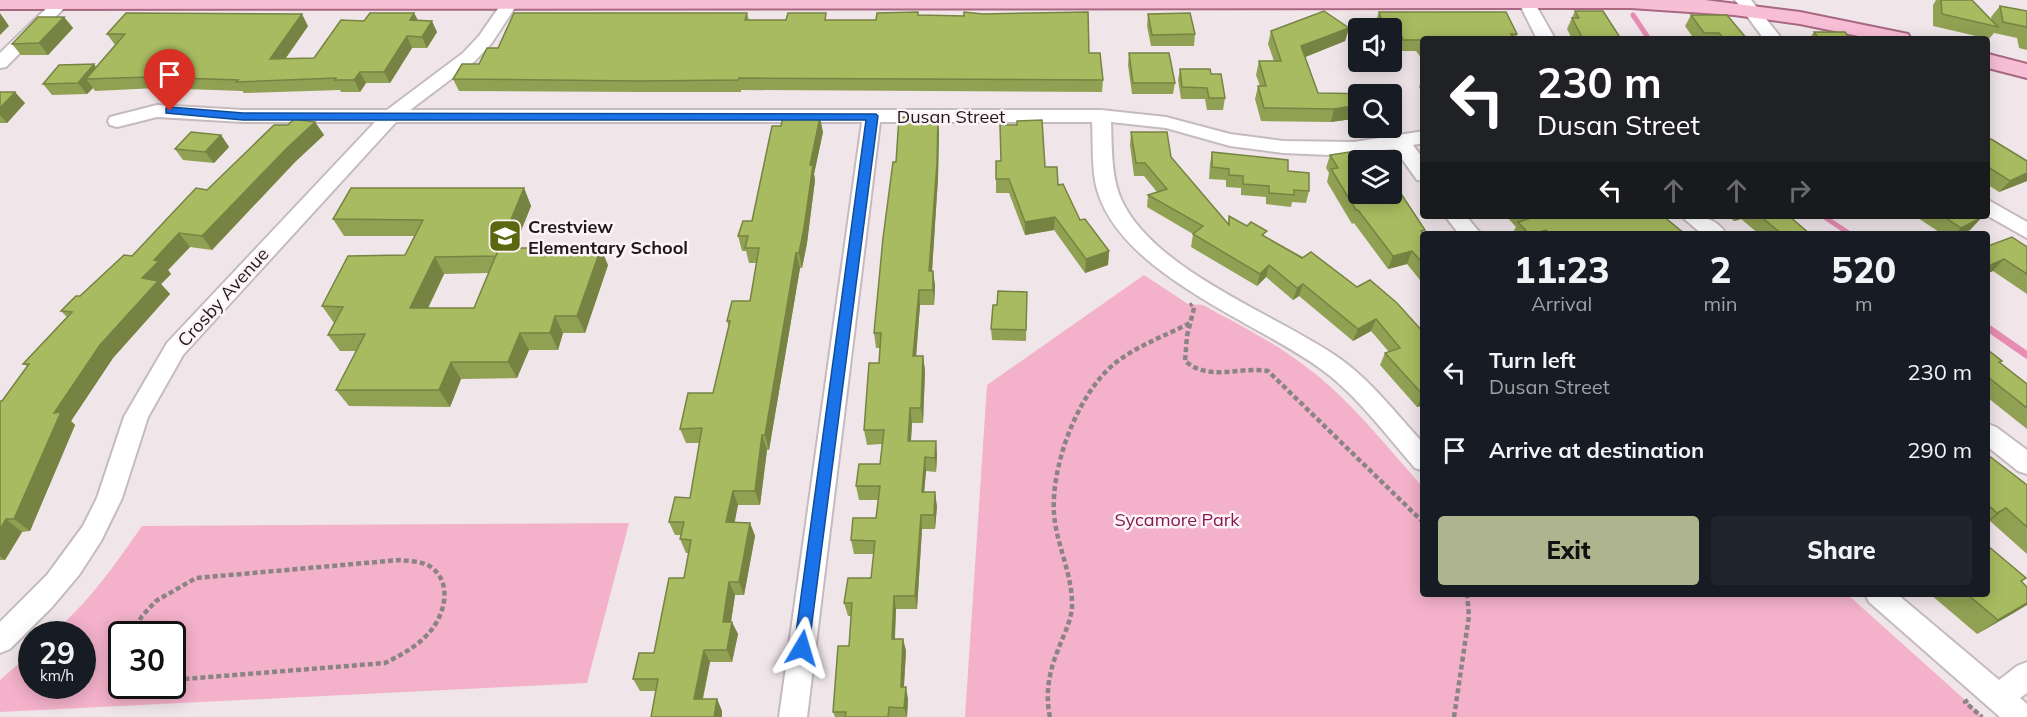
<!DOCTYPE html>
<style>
:root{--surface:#171b24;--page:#20242c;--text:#f1f3f6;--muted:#9ea1a6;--accent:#aeb48e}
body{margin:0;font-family:Mulish,sans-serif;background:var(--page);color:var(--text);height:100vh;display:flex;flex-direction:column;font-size:22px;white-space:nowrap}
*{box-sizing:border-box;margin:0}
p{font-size:20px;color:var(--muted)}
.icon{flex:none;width:33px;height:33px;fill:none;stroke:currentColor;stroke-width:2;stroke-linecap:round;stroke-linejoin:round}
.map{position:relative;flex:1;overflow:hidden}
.sheet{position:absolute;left:1420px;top:231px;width:570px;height:366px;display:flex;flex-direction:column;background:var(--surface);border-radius:6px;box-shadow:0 3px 15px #0003}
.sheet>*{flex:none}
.banner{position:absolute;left:1420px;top:36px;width:570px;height:183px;border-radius:6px;box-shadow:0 3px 15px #0003;background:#202124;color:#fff;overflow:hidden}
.controls{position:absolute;left:1348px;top:18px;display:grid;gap:12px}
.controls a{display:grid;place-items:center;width:54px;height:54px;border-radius:6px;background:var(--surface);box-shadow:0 3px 15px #0003;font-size:30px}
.speed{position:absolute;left:18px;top:621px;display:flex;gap:12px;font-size:30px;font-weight:700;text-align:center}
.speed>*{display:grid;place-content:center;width:78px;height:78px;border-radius:50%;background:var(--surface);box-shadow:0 3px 15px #0003;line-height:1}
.speed small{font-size:15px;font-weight:400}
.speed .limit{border:3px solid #111;border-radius:9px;background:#fff;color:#111}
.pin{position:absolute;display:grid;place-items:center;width:51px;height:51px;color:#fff;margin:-62px -26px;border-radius:50% 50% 50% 0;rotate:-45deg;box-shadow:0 0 6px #0007}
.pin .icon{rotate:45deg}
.me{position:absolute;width:66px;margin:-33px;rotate:7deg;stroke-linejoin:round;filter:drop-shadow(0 0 4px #0008)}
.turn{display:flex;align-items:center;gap:21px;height:126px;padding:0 18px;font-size:27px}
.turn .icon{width:78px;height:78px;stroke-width:2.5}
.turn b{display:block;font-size:42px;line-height:51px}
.lanes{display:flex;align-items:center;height:57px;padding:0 18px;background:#0003;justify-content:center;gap:30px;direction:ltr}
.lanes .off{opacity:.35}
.eta{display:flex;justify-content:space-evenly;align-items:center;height:102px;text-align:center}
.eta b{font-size:36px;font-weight:800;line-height:42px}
.action{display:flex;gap:12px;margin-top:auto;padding:12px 18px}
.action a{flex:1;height:69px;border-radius:6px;background:var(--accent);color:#111;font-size:24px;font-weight:800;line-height:69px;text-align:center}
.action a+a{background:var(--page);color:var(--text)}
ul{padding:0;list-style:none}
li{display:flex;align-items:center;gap:18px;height:78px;padding:0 18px}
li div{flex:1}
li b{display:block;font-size:22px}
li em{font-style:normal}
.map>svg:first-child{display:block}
.green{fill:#f3b1ca;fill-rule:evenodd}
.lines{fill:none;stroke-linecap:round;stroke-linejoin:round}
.stream-far1{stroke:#e88cb2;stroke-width:5}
.stream{stroke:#e88cb2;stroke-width:7}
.minor-casing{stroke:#c5bbbf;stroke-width:4}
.major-casing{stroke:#a86882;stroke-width:4}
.path-far1{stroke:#8b8486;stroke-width:3;stroke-dasharray:4 2;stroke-linecap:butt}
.path{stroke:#8b8486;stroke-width:4.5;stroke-dasharray:5 3;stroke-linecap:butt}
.minor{fill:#fff;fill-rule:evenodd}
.major{fill:#f8bed6;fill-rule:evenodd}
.wall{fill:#91a153;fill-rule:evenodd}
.shaded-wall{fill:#768343}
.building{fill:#a9bb60;stroke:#768343;stroke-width:1.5}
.route{fill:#1a73e8;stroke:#114b97;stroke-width:1.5}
.labels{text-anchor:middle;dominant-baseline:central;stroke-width:5;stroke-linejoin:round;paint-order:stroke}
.street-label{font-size:18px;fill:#1e1a1b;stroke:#fef3f7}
.poi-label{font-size:18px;font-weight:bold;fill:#1e1a1b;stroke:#fef3f7;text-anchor:start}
.park-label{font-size:18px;fill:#841a51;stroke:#fef3f7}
</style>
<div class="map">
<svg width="2027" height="717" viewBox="0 0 2027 717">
<rect width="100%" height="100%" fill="#f0e6e9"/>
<!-- green -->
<g class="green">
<path d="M1144 275 1188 304 1203 305C1237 324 1274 342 1305 366 1350 399 1386 446 1423 487L1424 594H1847L1984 717H965L987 385Z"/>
<path d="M629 523 587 683 0 712V680L31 653 32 686H82V634H52C88 603 115 565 142 526ZM122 634H172V686H122Z"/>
</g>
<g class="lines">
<!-- stream-far1 -->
<g class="stream-far1">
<path d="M1633 15 1649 39"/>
<path d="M1823 216 1850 234"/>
</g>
<!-- stream -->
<path class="stream" d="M1988 328 2027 355"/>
<defs>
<g id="minor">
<path d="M55 0H72L6 67 0 68V53Z"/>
<path d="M504 0H520L491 44 475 61 410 110H1101L1166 117 1230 134 1283 141 1354 142 1424 131V143L1413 145 1424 160V181L1417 180 1395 149 1330 155 1283 153 1230 146 1166 128 1111 122C1112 147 1111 176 1121 199 1153 270 1273 313 1336 356 1370 379 1396 414 1424 444V471L1415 468C1386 435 1357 395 1321 369 1254 320 1112 271 1095 181 1092 162 1093 141 1092 122H880L807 717H779L862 122H396L183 355 148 417 122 498 101 541 79 575 52 607 10 649 0 653V622L47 575 83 526 97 498 124 417 167 343 375 122H243L157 117 117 127 110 125 108 121 110 117 157 105 243 110H387L463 53 479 36Z"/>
<path d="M1521 0H1533L1555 39H1537L1519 3Z"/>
<path d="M1735 0H1751L1782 39H1764Z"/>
<path d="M1988 200 2027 222V238L1988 216Z"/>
<path d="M1445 216H1466L1481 234H1459Z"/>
<path d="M1681 216C1699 216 1716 217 1726 234H1702Z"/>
<path d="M1988 424 1996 427 2027 450V474L2018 471 1988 447Z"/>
<path d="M1865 594H1897L1999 680 2017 666 2027 662V693L2020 698 2027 704V717H2000L1869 602Z"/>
</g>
<g id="major">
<path d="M0 0H1705L1800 12 1908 34 1911 39H1873L1800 24 1734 15 1631 8 0 9Z"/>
<path d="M1988 54 2027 64V78L1988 68Z"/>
</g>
</defs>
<!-- minor casing -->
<use href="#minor" class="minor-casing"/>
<!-- major casing -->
<use href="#major" class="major-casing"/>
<!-- path-far1 -->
<path class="path-far1" d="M1190 303 1194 309"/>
<!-- path -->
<g class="path">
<path d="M1194 308 1187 336 1185 361C1210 382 1239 366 1268 371L1424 523"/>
<path d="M132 634 142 616 156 601 196 578 399 560C409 561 422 561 431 567 454 584 444 617 428 634 416 647 401 655 385 663L172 680"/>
<path d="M1968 700 1965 702 1982 717"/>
<path d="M1050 717C1045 695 1049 671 1058 650 1063 636 1071 622 1072 607 1073 574 1056 545 1054 513 1051 466 1077 395 1114 364 1136 346 1165 336 1190 323"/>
<path d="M1454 717 1469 616 1467 594"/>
</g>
<!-- minor -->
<use href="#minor" class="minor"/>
<!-- major -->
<use href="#major" class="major"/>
</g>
<!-- wall -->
<g class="wall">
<path d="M1936 0H1972L1992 20 1991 17 2000 6 2027 11V50L2019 48 2017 38 1994 33 1989 39 1933 26V5Z"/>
<path d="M1575 11 1621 39H1572L1567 29Z"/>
<path d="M1379 12 1517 34 1515 39H1424V62L1416 51H1399L1397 45H1392V28H1377L1375 23Z"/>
<path d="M414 13 418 20 437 32 427 48H412L390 83H366L360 92H341L340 90 244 93 242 91 157 88 95 91 93 88 87 94 52 95 43 84 94 64 96 68 115 45 107 34 308 26 285 59 314 58 364 21Z"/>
<path d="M747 13 749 20H876L918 15 1089 53 1103 80 1102 92 741 90V92H642L459 91 453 79 479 64 498 48Z"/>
<path d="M1148 14 1195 34 1194 46H1151L1147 26Z"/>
<path d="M1691 15 1747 39H1694L1685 26Z"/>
<path d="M64 17 73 28 48 55H21L12 44Z"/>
<path d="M1349 28 1345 41 1305 57 1318 93 1359 94V118L1331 122 1261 121 1255 99 1258 86H1260L1256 75 1259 61H1274L1268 44 1271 31Z"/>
<path d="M1814 32 1850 39H1809Z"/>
<path d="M1129 53 1175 83 1173 94H1132L1128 65Z"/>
<path d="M1180 69 1211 74 1225 98 1223 110H1207L1205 99H1181L1178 80Z"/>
<path d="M1423 76H1424V94L1419 87Z"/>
<path d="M0 92 25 103 7 123H0Z"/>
<path d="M315 122 324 135 295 162 212 250 190 247 168 270 171 274 161 284 170 294 113 358 71 421 75 425 30 531 22 532 5 560H0V401H2L27 366 23 364 67 317 61 311 132 256 288 125Z"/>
<path d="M823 132 814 174 815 180 807 243 802 268H800L769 450H767L760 505H738L734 522 750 523 755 536 744 595H735L731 622 738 634 732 662H710L703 699H717L722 711V717H651L656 691H640L633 679 654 653 684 578 689 553H686L680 539 681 535H675L669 522 690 498 700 443H686L680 429 713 393 729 327 727 321 750 301 757 263H749L746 251H742L738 236 752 221Z"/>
<path d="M939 132 938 178 932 271H933L935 286 934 305H920L916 356H923L925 371 923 423H912L911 441H936L937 455 936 472 926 471 924 492 937 506 935 529H922L917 609H896L895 639H903L906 651 904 687 908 699 907 717H835L833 712 849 646 851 616H848L844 603 871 578 874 554H854L851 540 876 518 878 500H859L856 486 880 464 882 444 867 445 864 430 879 363 880 348H876L874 333 896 162Z"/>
<path d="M1131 132 1171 157 1228 223 1229 216 1357 287 1424 333V405L1417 407 1380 365 1385 353 1389 352 1371 331 1353 341 1299 296 1293 300 1266 277 1257 286 1191 247 1193 234 1147 207 1148 195 1157 192 1144 176H1134L1130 145Z"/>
<path d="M221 135 229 147 214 163 183 160 175 149Z"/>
<path d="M1988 140 2027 181 1999 192 1988 185Z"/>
<path d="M1212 152 1288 171 1309 191 1306 203 1292 202 1291 207 1266 204V197L1241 195V188L1226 187V180L1209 179 1210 164Z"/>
<path d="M1330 155 1359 160 1423 234 1424 285 1407 264 1388 269 1354 223 1352 224 1327 182 1329 173 1326 168Z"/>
<path d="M996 161 1045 167 1058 185 1080 220 1109 251 1108 265 1085 273 1054 230 1025 235 1009 193H996Z"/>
<path d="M524 188 531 206 514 248 608 265 585 333H563L558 350H529L517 378 461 379 450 407 349 406 336 390 356 351H340L328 335 334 323 322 306 405 255 414 236H344L333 219ZM489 273 474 308H428L444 274Z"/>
<path d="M1506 216H1663L1685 234H1512L1516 227Z"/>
<path d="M1727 216H1789L1810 234H1759L1741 219 1734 221Z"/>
<path d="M1915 216H1977L1981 218 1970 230 1961 234H1942Z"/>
<path d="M1988 246 2027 247V294L1993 271 1988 273Z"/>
<path d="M1027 292 1026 341 992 340 991 329 997 305Z"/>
<path d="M1988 350 2002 361 2000 363 2027 384V429L1988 398Z"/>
<path d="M1988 455 2027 485V554L1990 521 1988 522Z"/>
<path d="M2021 582 2017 611 1977 634 1930 594H1988Z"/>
</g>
<!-- shaded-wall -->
<g class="shaded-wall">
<path d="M0 13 9 26 0 35Z"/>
<path d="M414 13 420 25 410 20Z"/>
<path d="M302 14 308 26 277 71 270 59Z"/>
<path d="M64 17 73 28 48 55 39 43Z"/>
<path d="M432 21 437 32 427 48 422 37Z"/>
<path d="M1349 28 1345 41 1298 60 1301 46Z"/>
<path d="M407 36 412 48 390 83 384 72Z"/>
<path d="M94 64 102 76 86 79 93 88 87 94 78 83Z"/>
<path d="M360 72 366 83 360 92 354 80Z"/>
<path d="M15 92 25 103 7 123 0 115V108Z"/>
<path d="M1359 105V118L1331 122 1334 109Z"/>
<path d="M820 117 823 132 814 174 815 180 807 243 802 268 799 253 810 165Z"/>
<path d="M938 117 939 132 938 178 931 286 929 271Z"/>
<path d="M315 122 324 135 295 162 212 250 202 236 287 148Z"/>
<path d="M221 135 229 147 214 163 205 152Z"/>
<path d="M2027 173V181L1999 192 2010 181Z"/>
<path d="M524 188 531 206 504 273 496 256Z"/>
<path d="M1738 216H1743L1741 219 1734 221Z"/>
<path d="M1055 217 1054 230 1025 235V222Z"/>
<path d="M1981 218 1970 230 1961 234H1955L1961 228Z"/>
<path d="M1546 230 1544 234H1533Z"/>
<path d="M179 233 190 247 168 270 171 274 161 284 170 294 113 358 71 421 75 425 30 531 14 519 54 413 154 260Z"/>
<path d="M601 248 608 265 585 333 577 316Z"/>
<path d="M1109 251 1108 265 1085 273 1086 259Z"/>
<path d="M1412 251 1407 264 1388 269 1393 256Z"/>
<path d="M796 253 800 268 769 450 765 435Z"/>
<path d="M435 257 444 274 420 325 410 308Z"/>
<path d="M2004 259 1993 271 1988 273V266Z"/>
<path d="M1269 265 1266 277 1257 286 1260 274Z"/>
<path d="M933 271 935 286 934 305 933 290Z"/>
<path d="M1303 284 1299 296 1293 300 1297 288Z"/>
<path d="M919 290 920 305 915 371 913 356Z"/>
<path d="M555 316 563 333 558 350 550 333Z"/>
<path d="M1376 319 1371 331 1353 341 1358 329Z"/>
<path d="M520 333 529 350 517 378 508 362Z"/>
<path d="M923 356 925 371 923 423 921 408Z"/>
<path d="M451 362 461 379 450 407 439 390Z"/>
<path d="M1424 395V405L1417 407 1423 395Z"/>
<path d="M910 408 912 423 910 455 908 441Z"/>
<path d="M762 435 767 450 760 505 755 491Z"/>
<path d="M936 441 937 455 936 472 935 458Z"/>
<path d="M925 457 926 471 923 506 922 492Z"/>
<path d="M733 491 738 505 732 536 726 522Z"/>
<path d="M935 492 937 506 935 529 934 515Z"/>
<path d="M2006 508 1990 521 1988 522V521L1997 513Z"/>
<path d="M921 515 922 529 917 609 915 596Z"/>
<path d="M6 519 22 532 5 560 0 556V529Z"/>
<path d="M750 523 755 536 744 595 739 582Z"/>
<path d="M729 582 735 595 729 634 723 622Z"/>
<path d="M894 596 896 609 894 651 892 639Z"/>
<path d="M2027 603V605L2017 611 1977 634 1998 620Z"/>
<path d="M732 622 738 634 732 662 727 650Z"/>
<path d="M903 639 906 651 903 699 901 687Z"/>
<path d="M704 650 710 662 700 711 694 699Z"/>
<path d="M906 687 908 699 907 717 904 708Z"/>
<path d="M717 699 722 711V717H714Z"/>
</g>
<!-- building -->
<g class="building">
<path d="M1941 0H1972L1998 27 1942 14Z"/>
<path d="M2000 6 2027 11V29V27L2003 22Z"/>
<path d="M1324 11 1349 28 1301 46 1318 93 1374 94H1359V105L1334 109 1264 108 1258 86H1266L1259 61H1281L1271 31Z"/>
<path d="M1575 11H1603L1621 39H1583L1572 18H1579Z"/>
<path d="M918 12V15L964 16V12L983 14 1088 12 1089 53H1100L1103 80 739 78 738 80 638 81 453 79 462 64H479L487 48H498L514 13H747L745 20H786L788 13H826L825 20H876L877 13Z"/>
<path d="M1379 12H1506L1517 34H1511L1514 39H1424V45L1420 40H1403L1401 34H1392V28H1384Z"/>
<path d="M126 13 302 14 270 59 314 58 341 20 364 21 370 13H414L410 20 432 21 422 37 407 36 384 72H360L354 80H335L336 78 236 82 238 80 149 77 86 79 125 34H107Z"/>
<path d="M1190 13 1195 34 1152 35 1148 14Z"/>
<path d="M1691 15H1727L1747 39H1724L1719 33H1704Z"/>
<path d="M38 17H64L39 43 12 44Z"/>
<path d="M1814 32H1845L1850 39H1819Z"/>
<path d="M1129 53H1169L1175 83H1133Z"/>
<path d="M94 64 78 83 43 84 59 65Z"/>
<path d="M1180 69H1210L1211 74H1221L1225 98H1209L1207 88 1182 87Z"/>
<path d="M0 92H15L0 108Z"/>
<path d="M783 117H820L810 165H813L804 228 799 253H796L765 435H762L755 491H733L726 522 750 523 739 582H729L723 622H732L727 650H704L694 699H717L714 717H651L658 679H633L639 653H654L669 578H684L691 540 680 539 684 522H669L675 497 690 498 702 428 680 429 688 393H713L730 321H727L732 301H750L759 248H745L748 236H738L743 221H752L772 126H781Z"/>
<path d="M899 117H938L937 163 929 271H933V290H919L913 356H923L921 408H910L908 441H936L935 458 925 457 922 492H935L934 515H921L915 596H894L892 639H903L901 687H906L904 708 889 707 888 717H845L846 712H833L838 646H849L852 603H844L848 578H871L875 541 851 540 853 518H876L880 486H856L859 464H880L884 430H864L869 363H879L881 333H874L883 238 893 162H896Z"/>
<path d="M294 119 315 122 287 148 202 236 179 233 154 260 159 261 142 278 158 281 100 345 54 413 61 412 14 519H6L0 529V401H2L29 364H23L72 312 61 311 76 296H80L124 255 132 256 196 188 207 190 274 125H288Z"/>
<path d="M1042 120 1045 167H1057L1058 185 1063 184 1080 220 1085 219 1109 251 1086 259 1055 217 1025 222 1009 179H996V161H1001L1000 125H1017V121Z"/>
<path d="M191 132 221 135 205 152 175 149Z"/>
<path d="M1131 132H1167L1171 157 1229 225V216L1247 226 1251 222 1267 231 1262 235 1302 258 1311 252 1357 287 1370 280 1397 303 1424 333V395H1423L1385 353 1400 348 1376 319 1358 329 1303 284 1297 288 1269 265 1260 274 1193 234 1203 226 1148 195 1167 189 1145 163H1136Z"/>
<path d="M1991 139 2027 161V173L2010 181 1988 167V140Z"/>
<path d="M1356 151 1362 160H1359V194H1392V180L1425 230 1421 231 1424 234V265L1412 251 1393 256 1358 210H1356L1331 169 1338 168 1330 155Z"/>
<path d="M1212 152 1288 160V171L1309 173V191L1294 190V195L1269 193V186L1243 184V176L1229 175V169L1212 167Z"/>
<path d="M351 188H524L496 256 435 257 410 308H474L499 248H601L577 316H555L550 333H520L508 362H451L439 390H336L365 334 328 335 343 307 322 306 348 256 405 255 423 220 333 219Z"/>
<path d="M1524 216H1663L1685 234H1550L1546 230 1533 234H1529L1518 222 1528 219Z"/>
<path d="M1760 216H1789L1810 234H1782Z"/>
<path d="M1943 216H1977L1981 218 1961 228Z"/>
<path d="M2012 237 2027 247V274L2004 259 1988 266V246Z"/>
<path d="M998 291 1027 292 1026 330 991 329 993 305H997Z"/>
<path d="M1988 350 2002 361 1999 362 2027 384V408L1988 377Z"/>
<path d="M1988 455 2027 485V527L2006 508 1997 513 1988 505Z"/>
<path d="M1988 546 2026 578 2021 581 2027 587V603L1998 620 1967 594H1988Z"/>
</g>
<!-- route -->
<path class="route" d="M170 107 243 113 876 114 878 116 808 653 802 655 796 653 794 648 866 120H243L166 113V108Z"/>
<!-- icons -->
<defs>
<symbol id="school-square" viewBox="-11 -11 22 22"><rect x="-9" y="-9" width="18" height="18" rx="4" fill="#5b6810" stroke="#fef3f7"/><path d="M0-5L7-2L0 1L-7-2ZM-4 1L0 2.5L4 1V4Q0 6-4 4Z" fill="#fff"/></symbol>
</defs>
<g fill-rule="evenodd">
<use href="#school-square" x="486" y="217" width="38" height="38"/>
</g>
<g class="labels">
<!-- street labels -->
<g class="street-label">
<text x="951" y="116">Dusan Street</text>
<text transform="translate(223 297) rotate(-48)">Crosby Avenue</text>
</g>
<!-- poi labels -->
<g class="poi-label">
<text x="528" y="226">Crestview<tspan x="528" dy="21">Elementary School</tspan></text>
</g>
<!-- park labels -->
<g class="park-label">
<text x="1177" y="519">Sycamore Park</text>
</g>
</g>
</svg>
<div class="controls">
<a><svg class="icon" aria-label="sound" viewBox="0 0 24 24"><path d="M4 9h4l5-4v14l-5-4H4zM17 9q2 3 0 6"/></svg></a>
<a><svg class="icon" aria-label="search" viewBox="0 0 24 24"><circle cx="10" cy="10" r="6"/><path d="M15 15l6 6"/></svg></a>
<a><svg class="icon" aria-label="layers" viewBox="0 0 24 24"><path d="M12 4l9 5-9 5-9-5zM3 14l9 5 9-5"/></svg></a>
</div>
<div class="speed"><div>29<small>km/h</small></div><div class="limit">30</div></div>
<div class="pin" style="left:170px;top:111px;background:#d93025"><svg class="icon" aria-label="arrive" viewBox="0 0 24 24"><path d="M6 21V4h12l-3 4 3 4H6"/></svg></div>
<svg class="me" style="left:802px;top:648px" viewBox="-20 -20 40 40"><path d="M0-17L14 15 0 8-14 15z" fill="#1a73e8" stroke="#fff" stroke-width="4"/></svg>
<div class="banner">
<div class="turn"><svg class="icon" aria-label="left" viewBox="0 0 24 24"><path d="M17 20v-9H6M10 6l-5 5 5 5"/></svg><div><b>230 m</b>Dusan Street</div></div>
<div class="lanes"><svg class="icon" aria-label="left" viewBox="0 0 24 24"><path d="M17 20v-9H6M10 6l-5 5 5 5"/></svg><svg class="icon off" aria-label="ahead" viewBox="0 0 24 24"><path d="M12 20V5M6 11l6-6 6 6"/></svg><svg class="icon off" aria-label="ahead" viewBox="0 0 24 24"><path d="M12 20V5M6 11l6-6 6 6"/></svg><svg class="icon off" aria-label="right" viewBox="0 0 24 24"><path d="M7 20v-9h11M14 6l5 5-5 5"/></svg></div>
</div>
<section class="sheet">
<div class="eta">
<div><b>11:23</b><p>Arrival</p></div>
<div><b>2</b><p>min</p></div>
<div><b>520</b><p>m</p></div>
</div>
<ul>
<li><svg class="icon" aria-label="left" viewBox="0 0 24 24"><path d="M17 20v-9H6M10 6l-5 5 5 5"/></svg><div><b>Turn left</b><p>Dusan Street</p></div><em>230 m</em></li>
<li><svg class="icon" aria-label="arrive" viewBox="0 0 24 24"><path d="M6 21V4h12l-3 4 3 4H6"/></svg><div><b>Arrive at destination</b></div><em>290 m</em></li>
</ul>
<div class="action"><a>Exit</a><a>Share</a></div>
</section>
</div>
